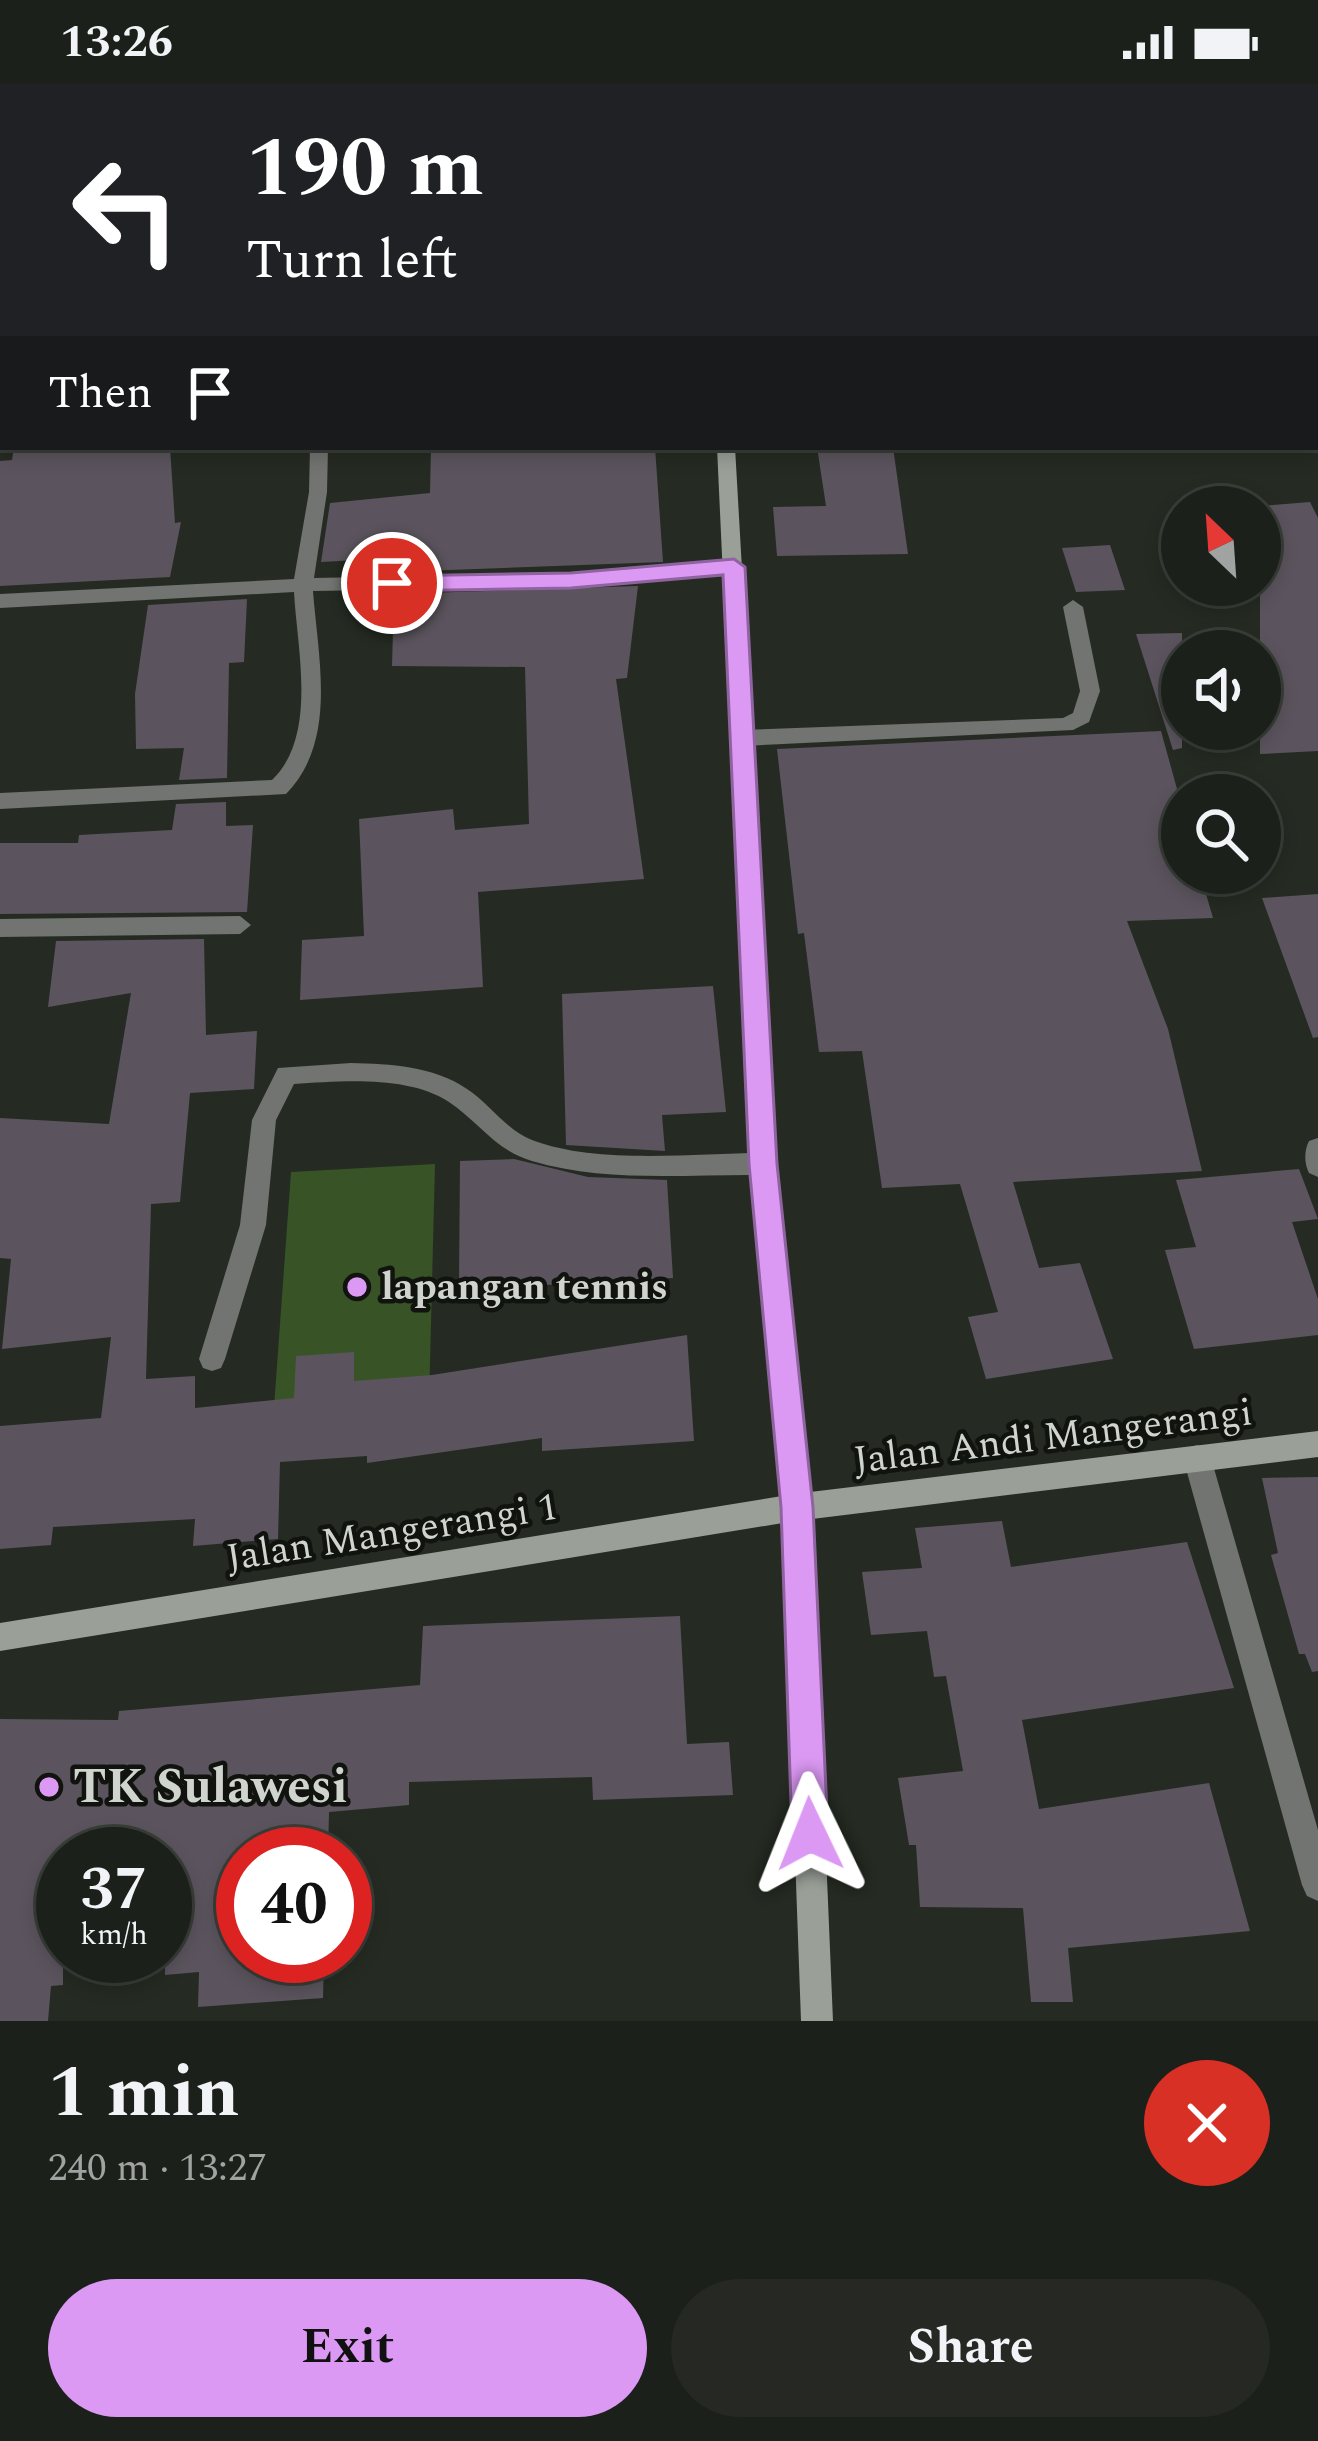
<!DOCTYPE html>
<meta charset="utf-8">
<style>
:root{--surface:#1c201a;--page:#252823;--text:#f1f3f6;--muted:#a0a3a2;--line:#3a3e39;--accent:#dc99f4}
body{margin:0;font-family:Spectral,serif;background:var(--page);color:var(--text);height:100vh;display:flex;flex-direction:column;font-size:45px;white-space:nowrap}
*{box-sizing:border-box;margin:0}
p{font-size:39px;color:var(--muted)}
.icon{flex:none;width:66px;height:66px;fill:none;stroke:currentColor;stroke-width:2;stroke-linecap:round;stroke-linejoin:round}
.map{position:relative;height:1937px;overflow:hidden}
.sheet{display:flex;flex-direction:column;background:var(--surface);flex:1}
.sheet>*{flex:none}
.top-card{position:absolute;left:0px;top:0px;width:1320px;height:366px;box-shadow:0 6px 18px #0003,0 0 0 3px var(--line);background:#202124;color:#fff;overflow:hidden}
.needle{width:78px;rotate:335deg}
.buttons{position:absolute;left:1161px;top:402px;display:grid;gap:24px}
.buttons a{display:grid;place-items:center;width:120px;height:120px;border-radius:50%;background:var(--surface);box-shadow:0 6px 18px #0003,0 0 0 3px var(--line);font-size:60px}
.speed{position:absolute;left:36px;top:1743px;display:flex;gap:24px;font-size:60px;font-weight:700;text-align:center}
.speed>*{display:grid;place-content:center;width:156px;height:156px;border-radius:50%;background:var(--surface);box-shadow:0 6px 18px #0003,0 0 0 3px var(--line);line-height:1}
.speed small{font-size:30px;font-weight:400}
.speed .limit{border:18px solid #d22;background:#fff;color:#111}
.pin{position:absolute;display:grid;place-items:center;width:102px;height:102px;color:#fff;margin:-51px;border:6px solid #fff;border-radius:50%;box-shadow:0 3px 12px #0007}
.me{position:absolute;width:132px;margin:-66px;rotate:358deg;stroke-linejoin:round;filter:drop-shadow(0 0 9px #0008)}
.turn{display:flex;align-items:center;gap:42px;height:252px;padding:0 48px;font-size:54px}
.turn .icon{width:156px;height:156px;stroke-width:2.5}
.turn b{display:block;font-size:84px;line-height:102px}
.then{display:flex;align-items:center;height:114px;padding:0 48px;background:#0003;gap:24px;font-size:45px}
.round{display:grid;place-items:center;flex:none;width:126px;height:126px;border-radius:63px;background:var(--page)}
.headline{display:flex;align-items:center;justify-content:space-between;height:204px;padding:0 48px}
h1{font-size:72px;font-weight:700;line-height:90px}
.action{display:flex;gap:24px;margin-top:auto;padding:24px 48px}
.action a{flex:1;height:138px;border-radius:72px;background:var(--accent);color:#111;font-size:48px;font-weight:700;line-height:138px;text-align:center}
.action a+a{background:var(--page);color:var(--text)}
.status{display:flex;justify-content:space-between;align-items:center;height:84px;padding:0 60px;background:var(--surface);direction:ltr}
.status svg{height:33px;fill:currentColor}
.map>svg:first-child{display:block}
.green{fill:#385326}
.building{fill:#5b545e}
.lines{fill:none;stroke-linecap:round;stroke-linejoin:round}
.lane{fill:#717470;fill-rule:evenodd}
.street{fill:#717470;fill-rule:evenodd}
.secondary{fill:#9a9f98;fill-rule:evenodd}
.primary{fill:#bac1b7;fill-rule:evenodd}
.route{fill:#dc99f4;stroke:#8f639f;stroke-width:3}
.poi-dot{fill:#dc99f4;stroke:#10130e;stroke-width:4.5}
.labels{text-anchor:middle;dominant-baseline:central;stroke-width:9;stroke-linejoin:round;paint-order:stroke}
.poi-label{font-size:39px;font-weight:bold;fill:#d0d4ce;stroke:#10130e;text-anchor:start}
.street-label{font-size:39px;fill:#d0d4ce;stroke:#10130e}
.near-poi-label{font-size:48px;font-weight:bold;fill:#d0d4ce;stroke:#10130e;text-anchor:start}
</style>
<div class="status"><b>13:26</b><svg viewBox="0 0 49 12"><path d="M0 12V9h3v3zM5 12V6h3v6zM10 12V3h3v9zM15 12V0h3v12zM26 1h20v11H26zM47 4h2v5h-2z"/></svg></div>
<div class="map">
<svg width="1318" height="1937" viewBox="0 0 1318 1937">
<rect width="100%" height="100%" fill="#252b22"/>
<!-- green -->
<path class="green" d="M435 1080 429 1319 274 1323 291 1088Z"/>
<!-- building -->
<g class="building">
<path d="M14 363H170L175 439 181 438 170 493 0 502V377L12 376Z"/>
<path d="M431 363H655L663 478 395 488V474L321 478 330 419 430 409Z"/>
<path d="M817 363H893L908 470 777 472 773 423 826 422Z"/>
<path d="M1310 418 1318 434V667L1260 670V422Z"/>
<path d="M1110 461 1125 506 1076 508 1062 464Z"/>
<path d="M638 502 627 594 616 595 644 795 478 808 483 903 300 916 302 856 364 852 359 735 453 725 455 746 529 740 525 583 392 582 394 510Z"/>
<path d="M247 515 244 578 229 579 227 694 179 696 184 664 136 665 135 610 148 521Z"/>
<path d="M1182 549V664L1173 666 1136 550Z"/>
<path d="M1161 647 1182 723V789H1200L1213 834 1127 837 1168 945 1202 1087 1013 1098 1039 1184 1080 1179 1113 1275 986 1295 968 1233 998 1228 960 1100 882 1104 862 967 819 968 804 849 798 850 777 665Z"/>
<path d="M226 718V742L253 741 247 828 0 830V759H78L79 751 172 746 176 720Z"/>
<path d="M1318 810V953L1313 954 1262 814Z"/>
<path d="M204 855 206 951 257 947 254 1005 190 1009 180 1118 151 1120 146 1295 195 1292V1324L294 1314 296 1272 354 1268V1297L432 1291 687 1251 694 1357 542 1367V1354L367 1379V1372L280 1378 278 1455 193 1462 195 1435 53 1443 51 1461 0 1465V1342L101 1334 111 1253 2 1265 11 1175 0 1174V1034L109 1040 131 909 48 923 56 857Z"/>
<path d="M713 902 726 1028 662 1031 665 1067 566 1061 562 910Z"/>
<path d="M514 1075 588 1093 667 1096 673 1194 489 1204 490 1198 459 1200 460 1077Z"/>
<path d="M1299 1085 1318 1135 1292 1138 1318 1215V1251L1194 1265 1165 1166 1196 1163 1176 1096Z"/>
<path d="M1318 1393V1587L1312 1588 1305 1570H1299L1271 1471 1278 1469 1262 1394Z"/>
<path d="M1002 1437 1011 1483 1187 1458 1234 1604 1022 1636 1039 1725 1209 1699 1250 1847 1068 1864 1073 1918H1031L1023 1824 920 1823 916 1761H909L898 1694 963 1687 946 1592 934 1593 927 1547 871 1551 862 1488 922 1484 915 1444Z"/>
<path d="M680 1532 687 1660 729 1658 733 1711 593 1716 592 1693 409 1698V1721L329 1728 328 1770H243V1872H324L323 1914 198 1923 199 1888 165 1891V1770H63V1901L51 1902 48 1937H0V1635L118 1636 119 1627 420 1601 423 1542Z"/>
</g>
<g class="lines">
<!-- lane -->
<g class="lane">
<path d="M240 832 251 841 240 850 0 853V835Z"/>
<path d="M1197 1361 1207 1365 1211 1374 1318 1746V1817L1307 1812 1302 1801 1183 1374 1187 1365Z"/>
</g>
<!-- street -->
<g class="street">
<path d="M405 0H471L403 3Z"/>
<rect x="0" y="14" width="3" height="10"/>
<rect x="0" y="94" width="3" height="10"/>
<rect x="1317" y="196" width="1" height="10"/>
<rect x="0" y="265" width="3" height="10"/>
<path d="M310 363H328L327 408 314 494 571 489 734 477 744 483 734 489 571 503 313 507C318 574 338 657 286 710L0 725V709L272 696C318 652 297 565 294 508L0 524V510L294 495 309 408Z"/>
<path d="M1073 516 1083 523 1100 607 1089 638 1073 646 742 662 731 654 742 646 1063 634 1073 629 1080 607 1063 523Z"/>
<path d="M351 979C390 980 434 982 467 1005 490 1020 506 1046 532 1056 597 1081 694 1069 763 1069L772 1073 776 1080 772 1087 763 1091C687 1090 605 1099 532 1077 496 1067 479 1038 449 1018 408 991 342 997 294 1000L276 1036 266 1141 225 1275 221 1284 212 1287 203 1284 199 1275 240 1141 252 1036 278 984Z"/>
<path d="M1318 1054V1093L1309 1089C1304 1079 1304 1067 1309 1057Z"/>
</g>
<!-- secondary -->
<g class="secondary">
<path d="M671 0H687L688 3H672Z"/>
<path d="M717 363H735L776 1080 810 1408 1318 1347V1373L812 1435 833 1937H801L783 1439 0 1567V1539L782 1412 750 1080Z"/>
</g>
<!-- primary -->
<g class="primary">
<path d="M1003 0H1027L1030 3H1006Z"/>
<rect x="1317" y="129" width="1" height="13"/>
</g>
</g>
<!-- route -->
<path class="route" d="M734 475 745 483 777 1080 813 1423 828 1750 823 1762 810 1768 797 1762 792 1750 781 1423 749 1080 723 491 571 504 392 507 381 499 392 492 571 489Z"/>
<!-- markers -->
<g class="poi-dot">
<circle cx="357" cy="1203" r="12"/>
<circle cx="49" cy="1703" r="12"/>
</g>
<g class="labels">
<!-- poi labels -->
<g class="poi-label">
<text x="381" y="1203">lapangan tennis</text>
</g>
<!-- street labels -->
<g class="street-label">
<text transform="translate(1053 1353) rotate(-7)">Jalan Andi Mangerangi</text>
<text transform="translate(392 1449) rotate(-9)">Jalan Mangerangi 1</text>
</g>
<!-- near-poi labels -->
<g class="near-poi-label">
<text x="73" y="1703">TK Sulawesi</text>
</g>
</g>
</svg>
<div class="buttons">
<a><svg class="needle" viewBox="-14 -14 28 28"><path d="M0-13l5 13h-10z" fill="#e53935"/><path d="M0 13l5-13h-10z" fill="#a0a3a2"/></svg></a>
<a><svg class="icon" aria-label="sound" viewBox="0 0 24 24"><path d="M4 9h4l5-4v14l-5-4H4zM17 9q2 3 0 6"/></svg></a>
<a><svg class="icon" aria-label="search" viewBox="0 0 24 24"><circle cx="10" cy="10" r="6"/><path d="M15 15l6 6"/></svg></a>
</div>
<div class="speed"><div>37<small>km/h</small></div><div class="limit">40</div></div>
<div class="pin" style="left:392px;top:499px;background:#d93025"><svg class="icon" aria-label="arrive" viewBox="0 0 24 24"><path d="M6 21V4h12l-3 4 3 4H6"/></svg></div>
<svg class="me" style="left:810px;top:1750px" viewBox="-20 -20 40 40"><path d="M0-17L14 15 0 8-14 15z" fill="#dc99f4" stroke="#fff" stroke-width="4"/></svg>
<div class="top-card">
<div class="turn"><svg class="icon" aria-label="left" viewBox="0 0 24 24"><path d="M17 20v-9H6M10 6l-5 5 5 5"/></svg><div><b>190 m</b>Turn left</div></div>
<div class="then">Then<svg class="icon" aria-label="arrive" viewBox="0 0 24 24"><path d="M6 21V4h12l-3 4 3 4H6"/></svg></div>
</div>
</div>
<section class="sheet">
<div class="headline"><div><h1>1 min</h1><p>240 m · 13:27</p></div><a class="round" style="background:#d93025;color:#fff"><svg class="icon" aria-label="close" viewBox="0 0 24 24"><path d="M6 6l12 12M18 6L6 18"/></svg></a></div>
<div class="action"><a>Exit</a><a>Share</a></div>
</section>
